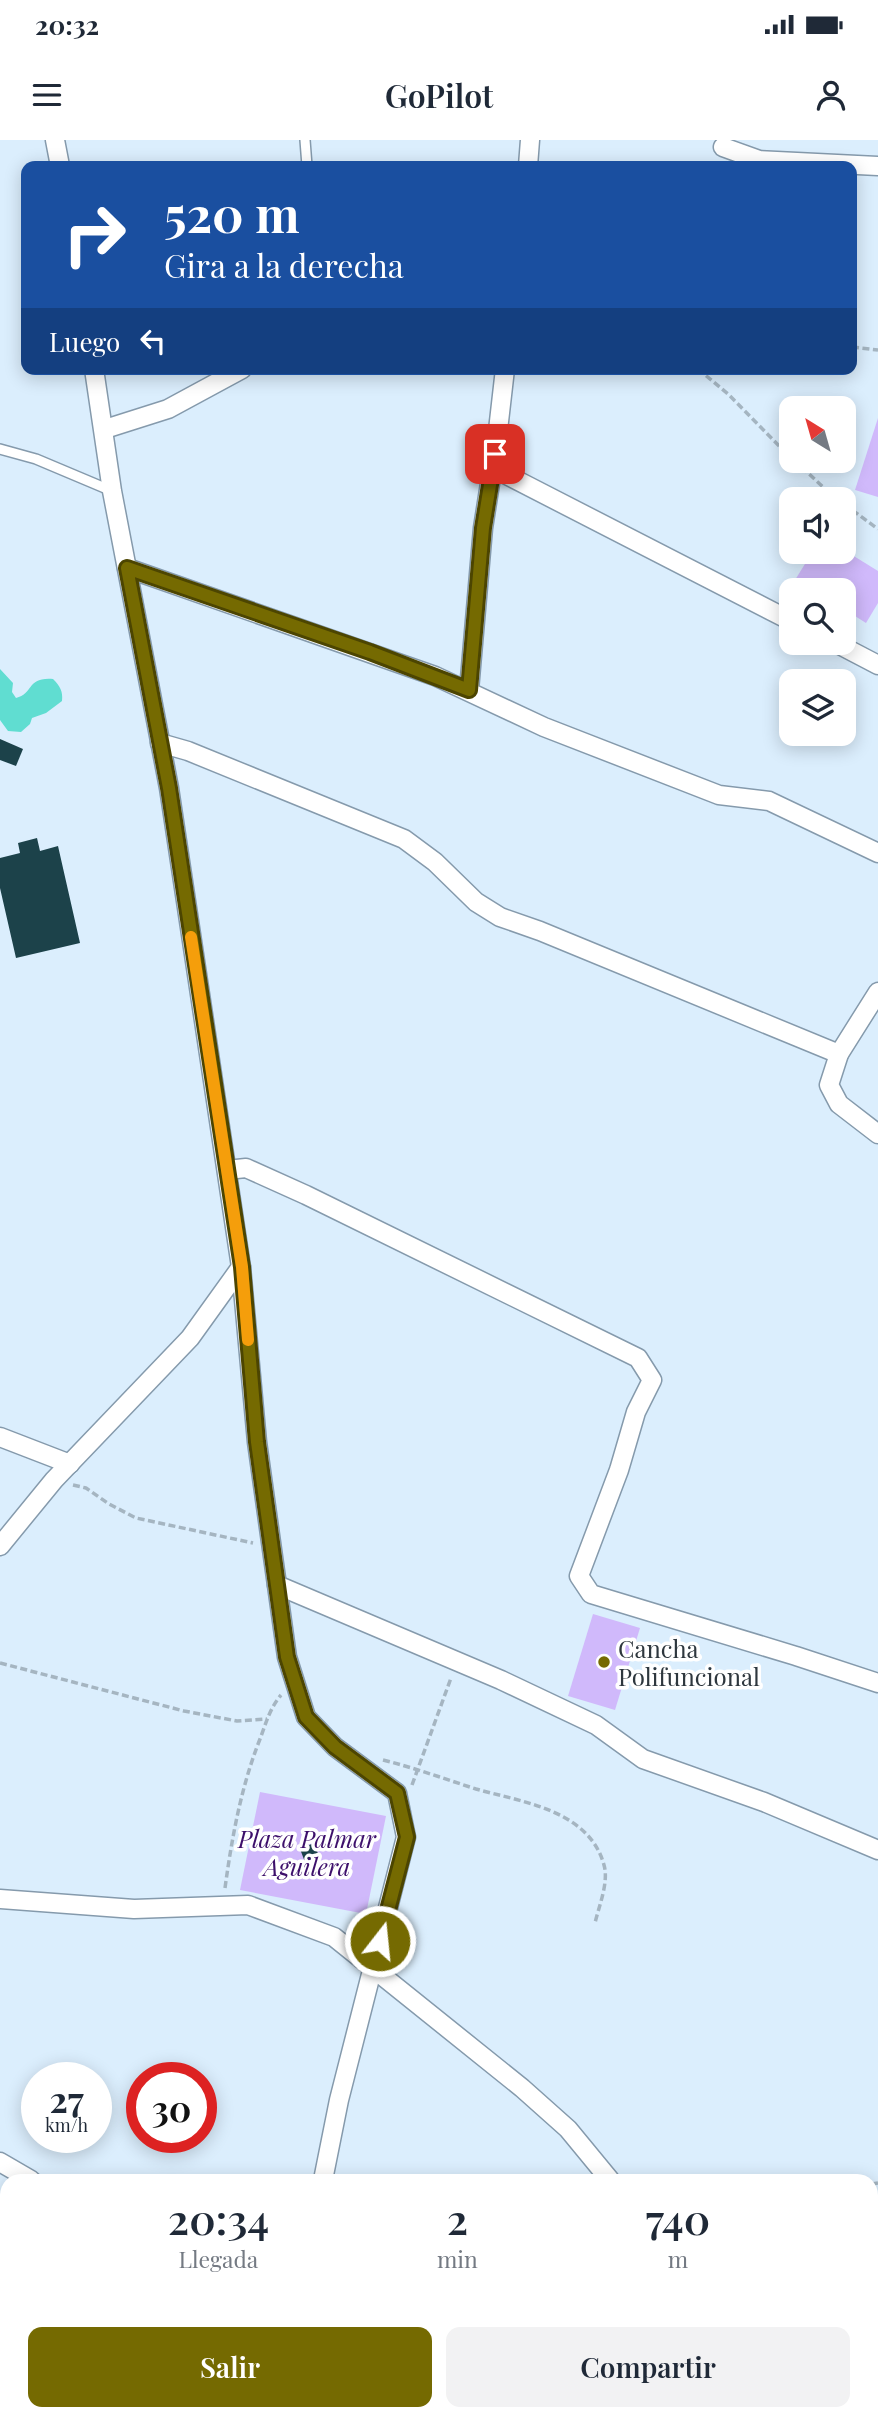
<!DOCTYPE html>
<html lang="es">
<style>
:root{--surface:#fff;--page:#f2f2f3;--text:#1f2937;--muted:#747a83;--accent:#756a01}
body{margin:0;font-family:"Playfair Display",serif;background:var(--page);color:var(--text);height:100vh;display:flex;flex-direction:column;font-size:26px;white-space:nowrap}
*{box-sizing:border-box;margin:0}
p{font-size:23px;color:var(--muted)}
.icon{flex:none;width:38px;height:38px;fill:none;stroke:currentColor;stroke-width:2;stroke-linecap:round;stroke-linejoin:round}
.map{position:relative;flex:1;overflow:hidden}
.side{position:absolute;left:0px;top:2034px;width:878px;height:247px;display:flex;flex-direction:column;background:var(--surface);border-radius:21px 21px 0 0;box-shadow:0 4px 18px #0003}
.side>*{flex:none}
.guide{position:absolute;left:21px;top:21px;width:836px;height:214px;border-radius:14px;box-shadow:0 4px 18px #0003;background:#1a4fa0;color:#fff;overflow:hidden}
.needle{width:46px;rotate:323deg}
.controls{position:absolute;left:779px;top:256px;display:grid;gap:14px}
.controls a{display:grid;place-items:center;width:77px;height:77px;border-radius:14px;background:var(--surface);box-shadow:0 4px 18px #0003;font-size:35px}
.speed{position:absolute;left:21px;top:1922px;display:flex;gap:14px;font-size:35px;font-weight:700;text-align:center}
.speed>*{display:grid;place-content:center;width:91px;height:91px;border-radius:50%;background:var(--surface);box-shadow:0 4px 18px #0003;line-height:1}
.speed small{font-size:18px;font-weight:400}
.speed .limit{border:10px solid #d22;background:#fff;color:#111}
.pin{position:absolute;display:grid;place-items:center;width:60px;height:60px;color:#fff;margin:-30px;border-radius:14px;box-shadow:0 4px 10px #0006}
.me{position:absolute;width:77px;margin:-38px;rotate:16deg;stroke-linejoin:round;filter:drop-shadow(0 0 5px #0008)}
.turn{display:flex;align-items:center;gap:24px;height:147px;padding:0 28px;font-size:32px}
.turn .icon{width:91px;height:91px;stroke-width:2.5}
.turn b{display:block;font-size:49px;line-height:60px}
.then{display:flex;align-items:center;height:66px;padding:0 28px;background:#0003;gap:14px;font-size:26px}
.eta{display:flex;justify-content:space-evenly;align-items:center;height:119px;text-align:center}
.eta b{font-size:42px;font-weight:600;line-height:49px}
.primary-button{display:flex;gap:14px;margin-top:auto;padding:14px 28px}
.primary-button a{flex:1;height:80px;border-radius:14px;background:var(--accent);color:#fff;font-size:28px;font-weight:600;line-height:80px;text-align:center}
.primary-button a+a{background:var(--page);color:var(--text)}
.status{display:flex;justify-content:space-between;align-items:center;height:49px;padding:0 35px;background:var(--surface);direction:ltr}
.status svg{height:19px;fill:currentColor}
header{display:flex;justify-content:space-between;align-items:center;height:91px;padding:0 28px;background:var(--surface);font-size:32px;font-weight:600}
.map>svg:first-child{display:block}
.green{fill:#d0b9fb}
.water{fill:#60ddd1}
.building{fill:#1c424a}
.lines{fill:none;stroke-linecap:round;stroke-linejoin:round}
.service-casing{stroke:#859aac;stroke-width:12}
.minor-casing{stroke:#859aac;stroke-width:21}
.path{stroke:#a5b5c1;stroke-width:3.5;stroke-dasharray:7 3.5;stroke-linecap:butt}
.service{stroke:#fff;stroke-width:9}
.minor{stroke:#fff;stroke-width:18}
.route-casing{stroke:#4c4501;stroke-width:18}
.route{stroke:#756a01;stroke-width:12}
.slow{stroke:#f59e0b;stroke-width:12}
.poi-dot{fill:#756a01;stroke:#fff;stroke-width:2.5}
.labels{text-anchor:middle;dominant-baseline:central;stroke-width:7;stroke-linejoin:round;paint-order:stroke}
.poi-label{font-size:24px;fill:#2e373e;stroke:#fff;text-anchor:start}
.park-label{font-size:24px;font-style:italic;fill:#3d106b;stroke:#fff}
</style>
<div class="status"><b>20:32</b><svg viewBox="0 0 49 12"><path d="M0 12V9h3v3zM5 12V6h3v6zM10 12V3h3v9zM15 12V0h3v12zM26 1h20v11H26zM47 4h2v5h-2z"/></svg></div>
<header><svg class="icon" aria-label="menu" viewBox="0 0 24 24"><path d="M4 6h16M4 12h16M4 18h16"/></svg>GoPilot<svg class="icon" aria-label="person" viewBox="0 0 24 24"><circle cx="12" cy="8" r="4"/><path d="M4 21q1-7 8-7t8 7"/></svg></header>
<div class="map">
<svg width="878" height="2279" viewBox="0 0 878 2279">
<rect width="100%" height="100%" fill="#dbeefd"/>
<!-- green -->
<g class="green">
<path d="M878 278V357L855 350Z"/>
<path d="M844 410 878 431V463L866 483 844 469V450H812L795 440 813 411Z"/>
<path d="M593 1474 640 1488 615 1570 568 1556Z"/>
<path d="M260 1652 386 1676 366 1774 240 1750Z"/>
<path d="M878 2146V2254L872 2252V2164Z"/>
</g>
<!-- water -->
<path class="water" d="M0 529 13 543 12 552 16 558C34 554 26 537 53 539 60 546 63 551 62 561L46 573 32 578 30 584 21 592 8 591 0 580Z"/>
<!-- building -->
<g class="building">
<path d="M0 599 23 609 16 626 0 620Z"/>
<path d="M37 698 40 711 58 706 80 803 16 818 0 748V718L20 713 18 703Z"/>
<path d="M314 1703 319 1716 305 1722 300 1709Z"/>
</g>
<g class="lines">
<defs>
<g id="service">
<path d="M305 0 307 26"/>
<path d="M0 309 36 319 112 351"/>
</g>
<g id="minor">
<path d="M55 0 60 26"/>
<path d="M723 7 759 20 878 26"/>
<path d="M528 26 530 0"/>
<path d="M94 229 112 351 169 648 241 1127 257 1302 287 1517 306 1577 335 1607 397 1653 406 1697 339 1960 323 2040"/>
<path d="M105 289 168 269 242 229"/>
<path d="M493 328 791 481"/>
<path d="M127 428 435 536 544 587 719 655 769 661 878 713"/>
<path d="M834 502 878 525"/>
<path d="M469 550 483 388 497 299 505 229"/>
<path d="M160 603 188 611 404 699 435 722 476 762 500 777 540 791 839 914"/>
<path d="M878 852 839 914 829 945 839 964 878 994"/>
<path d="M227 1030 246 1028 306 1055 638 1218 652 1240 636 1272 619 1330 579 1436 591 1454 796 1516 878 1543"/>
<path d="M0 1297 70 1324"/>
<path d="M0 1406 54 1340 190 1198 241 1127"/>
<path d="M277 1445 501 1540 596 1585 643 1619 764 1662 878 1710"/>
<path d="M0 1759 134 1769 248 1765 334 1797 522 1948 568 1989 610 2040"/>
<path d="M0 2022 31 2040"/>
<path d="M872 2114 878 2098"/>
<path d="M762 2273 766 2279"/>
<path d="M833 2273 845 2279"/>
<path d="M330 2279 332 2273"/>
<path d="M812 2279 814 2273"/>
</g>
</defs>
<!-- service casing -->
<use href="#service" class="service-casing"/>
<!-- minor casing -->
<use href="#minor" class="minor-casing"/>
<!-- path -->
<g class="path">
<path d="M852 207 878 210"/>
<path d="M698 229 728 254 791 318"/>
<path d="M794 320 836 359"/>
<path d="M844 364 878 389"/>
<path d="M73 1345 86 1348 109 1364 136 1378 253 1403"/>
<path d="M0 1523 184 1571 237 1581 267 1579"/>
<path d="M383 1620C415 1628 445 1639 476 1649 522 1662 589 1670 604 1725 609 1742 599 1766 595 1783"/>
<path d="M412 1645 451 1538"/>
<path d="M225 1748C232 1697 241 1647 260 1599 266 1583 270 1568 281 1555"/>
<path d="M872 2044 878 2043"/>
</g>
<!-- service -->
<use href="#service" class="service"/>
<!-- minor -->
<use href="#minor" class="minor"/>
</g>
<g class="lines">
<defs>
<path id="route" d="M380 1801 407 1697 397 1653 335 1607 306 1577 287 1517 257 1302 242 1127 169 648 127 428 370 512 469 550 483 388 495 314"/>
</defs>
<!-- route casing -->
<use href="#route" class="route-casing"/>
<!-- route -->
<use href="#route" class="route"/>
<!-- slow -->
<path class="slow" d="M191 797 242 1127 248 1200"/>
</g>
<!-- markers -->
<circle class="poi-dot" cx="604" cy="1522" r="7"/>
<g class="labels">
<!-- poi labels -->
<g class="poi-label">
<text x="618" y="1508">Cancha<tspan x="618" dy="28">Polifuncional</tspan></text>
</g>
<!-- park labels -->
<g class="park-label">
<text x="307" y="1698">Plaza Palmar<tspan x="307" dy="28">Aguilera</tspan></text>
</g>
</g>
</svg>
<div class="controls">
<a><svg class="needle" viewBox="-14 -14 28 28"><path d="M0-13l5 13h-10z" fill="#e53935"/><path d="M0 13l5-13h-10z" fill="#747a83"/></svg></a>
<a><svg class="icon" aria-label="sound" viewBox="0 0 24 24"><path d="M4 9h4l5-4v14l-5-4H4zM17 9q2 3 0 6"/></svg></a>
<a><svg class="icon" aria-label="search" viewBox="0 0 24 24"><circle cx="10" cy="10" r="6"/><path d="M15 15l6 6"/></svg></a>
<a><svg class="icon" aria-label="layers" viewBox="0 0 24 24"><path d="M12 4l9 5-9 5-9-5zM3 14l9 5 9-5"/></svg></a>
</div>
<div class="speed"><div>27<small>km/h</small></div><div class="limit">30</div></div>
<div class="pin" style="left:495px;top:314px;background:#d93025"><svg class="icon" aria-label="arrive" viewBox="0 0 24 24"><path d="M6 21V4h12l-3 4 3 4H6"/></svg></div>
<svg class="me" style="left:380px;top:1801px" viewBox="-20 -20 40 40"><circle r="17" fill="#756a01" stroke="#fff" stroke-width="3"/><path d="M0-11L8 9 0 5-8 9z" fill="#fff"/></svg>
<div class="guide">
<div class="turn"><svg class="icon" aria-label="right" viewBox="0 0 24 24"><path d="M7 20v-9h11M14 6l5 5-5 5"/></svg><div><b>520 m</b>Gira a la derecha</div></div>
<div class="then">Luego<svg class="icon" aria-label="left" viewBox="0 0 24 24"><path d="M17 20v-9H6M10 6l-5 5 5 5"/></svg></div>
</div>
<section class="side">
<div class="eta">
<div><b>20:34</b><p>Llegada</p></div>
<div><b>2</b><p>min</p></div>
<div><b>740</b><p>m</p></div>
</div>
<div class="primary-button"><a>Salir</a><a>Compartir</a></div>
</section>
</div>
